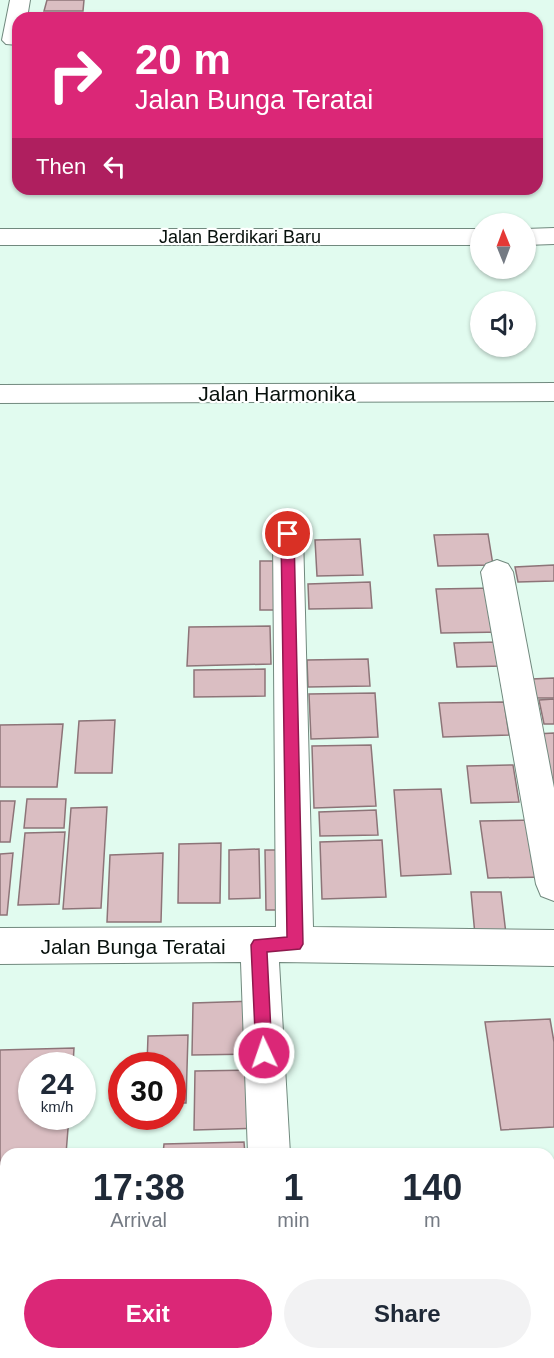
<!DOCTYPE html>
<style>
:root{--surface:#fff;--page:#f2f2f3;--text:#1f2937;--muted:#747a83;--accent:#db2777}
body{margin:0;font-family:Helvetica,sans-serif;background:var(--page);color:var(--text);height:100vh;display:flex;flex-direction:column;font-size:22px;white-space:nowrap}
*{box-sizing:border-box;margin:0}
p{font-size:20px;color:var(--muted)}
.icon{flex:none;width:33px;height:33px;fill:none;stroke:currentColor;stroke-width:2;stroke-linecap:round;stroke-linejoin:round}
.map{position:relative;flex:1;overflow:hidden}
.panel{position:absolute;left:0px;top:1148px;width:555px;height:212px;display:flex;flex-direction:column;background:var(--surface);border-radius:18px 18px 0 0;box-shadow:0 2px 4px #0004}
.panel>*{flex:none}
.hud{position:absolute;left:12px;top:12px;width:531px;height:183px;border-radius:18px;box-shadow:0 2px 4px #0004;background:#db2777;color:#fff;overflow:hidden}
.needle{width:39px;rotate:359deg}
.tools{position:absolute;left:470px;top:213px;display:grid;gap:12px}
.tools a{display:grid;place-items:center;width:66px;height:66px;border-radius:50%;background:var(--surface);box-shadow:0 2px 4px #0004;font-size:30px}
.speed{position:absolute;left:18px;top:1052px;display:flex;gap:12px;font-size:30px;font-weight:700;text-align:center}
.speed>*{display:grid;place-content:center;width:78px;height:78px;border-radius:50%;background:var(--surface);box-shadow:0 2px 4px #0004;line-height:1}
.speed small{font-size:15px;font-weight:400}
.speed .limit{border:9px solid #d22;background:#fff;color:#111}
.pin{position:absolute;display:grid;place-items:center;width:51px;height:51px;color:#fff;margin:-26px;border:3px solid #fff;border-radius:50%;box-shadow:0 2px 6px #0007}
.me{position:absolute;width:66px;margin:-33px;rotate:357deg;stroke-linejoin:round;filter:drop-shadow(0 0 4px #0008)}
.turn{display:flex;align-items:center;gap:21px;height:126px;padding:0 24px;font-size:27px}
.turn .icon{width:78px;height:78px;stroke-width:2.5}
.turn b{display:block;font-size:42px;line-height:51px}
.then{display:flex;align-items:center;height:57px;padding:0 24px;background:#0003;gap:12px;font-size:22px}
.eta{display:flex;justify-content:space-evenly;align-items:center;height:102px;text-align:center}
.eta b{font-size:36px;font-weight:700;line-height:42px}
.button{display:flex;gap:12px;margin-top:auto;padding:12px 24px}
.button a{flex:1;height:69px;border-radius:36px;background:var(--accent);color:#fff;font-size:24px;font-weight:700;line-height:69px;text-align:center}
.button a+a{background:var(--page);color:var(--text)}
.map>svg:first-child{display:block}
.building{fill:#dabec2;stroke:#8d7478;stroke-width:1.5}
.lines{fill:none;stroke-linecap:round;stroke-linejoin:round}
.minor-casing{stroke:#71897e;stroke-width:2}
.minor{fill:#fff;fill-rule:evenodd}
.route{fill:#db2777;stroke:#8e194d;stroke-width:1.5}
.labels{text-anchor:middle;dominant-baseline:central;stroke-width:4.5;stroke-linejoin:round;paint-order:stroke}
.far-street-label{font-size:18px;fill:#07100c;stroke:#fff}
.street-label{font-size:21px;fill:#07100c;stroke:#fff}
</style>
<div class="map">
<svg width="554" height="1358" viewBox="0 0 554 1358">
<rect width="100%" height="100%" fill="#e1fbef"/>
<!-- building -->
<g class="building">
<path d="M47 0H84L83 11H44Z"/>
<path d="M46 13H91V18H45Z"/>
<path d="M488 534 493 565 438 566 434 535Z"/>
<path d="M360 539 363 575 317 576 315 540Z"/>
<rect x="260" y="561" width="27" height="49"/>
<path d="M554 565V581L518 582 515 567Z"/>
<path d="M370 582 372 608 309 609 308 584Z"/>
<path d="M496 588 503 632 441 633 436 589Z"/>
<path d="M270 626 271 664 187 666 189 627Z"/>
<path d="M500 642 503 666 457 667 454 643Z"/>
<path d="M368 659 370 686 308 687 307 660Z"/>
<path d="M265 669V696L194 697V670Z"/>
<path d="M554 678V698H535L532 679Z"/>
<path d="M375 693 378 737 311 739 309 694Z"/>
<path d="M554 699V724H544L539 700Z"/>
<path d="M504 702 509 735 443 737 439 703Z"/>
<path d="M115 720 112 773H75L79 721Z"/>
<path d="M63 724 57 787H0V725Z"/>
<path d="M554 733V800L536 734Z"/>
<path d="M371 745 376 806 314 808 312 746Z"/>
<path d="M513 765 519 802 471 803 467 766Z"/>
<path d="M441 789 451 874 401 876 394 790Z"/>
<path d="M27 799H66L64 828H24Z"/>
<path d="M0 801H15L10 842H0Z"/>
<path d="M107 807 101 908 63 909 71 808Z"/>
<path d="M376 810 378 835 320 836 319 812Z"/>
<path d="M537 820 546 877 488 878 480 821Z"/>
<path d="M65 832 59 904 18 905 25 833Z"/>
<path d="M382 840 386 897 322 899 320 842Z"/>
<path d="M221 843 220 903H178L179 844Z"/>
<path d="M259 849 260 898 229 899V850Z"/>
<path d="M265 850H289L291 910H266Z"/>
<path d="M13 853 7 915H0V854Z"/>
<path d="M163 853 161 922H107L110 855Z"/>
<path d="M471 892H501L506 934 475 935Z"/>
<path d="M258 1001 259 1054 192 1055 193 1003Z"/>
<path d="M550 1019 554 1042V1127L501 1130 485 1022Z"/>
<path d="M188 1035 186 1103H172V1065H147L148 1036Z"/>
<path d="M74 1048 73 1065H32V1116H69L66 1154H6V1172H0V1050Z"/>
<path d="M261 1070 262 1128 194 1130 195 1071Z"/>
<path d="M244 1142 245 1154H163L164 1144Z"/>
<path d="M0 1325H6V1353H76V1358H0Z"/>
<rect x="106" y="1353" width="27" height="5"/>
</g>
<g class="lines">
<defs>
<g id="minor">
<path d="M10 0H30L27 18H18V45L6 44 2 40Z"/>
<path d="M554 228V244L525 245V229Z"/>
<rect x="0" y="229" width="480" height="16"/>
<path d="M554 383V401L0 403V385Z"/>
<path d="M288 523 299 526 303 534 313 927 554 930V966L279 962 290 1154H248L241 962 0 964V928L276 927 273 534 277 526Z"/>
<path d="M497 560 508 564 513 572 554 788V901L541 896 536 884 481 572 486 564Z"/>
<rect x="254" y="1353" width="46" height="5"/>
</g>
</defs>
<!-- minor casing -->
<use href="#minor" class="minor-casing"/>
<!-- minor -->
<use href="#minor" class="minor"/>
</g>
<!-- route -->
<path class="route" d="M288 529 294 534 303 944 300 949 267 952 272 1053 270 1058 264 1061 258 1058 256 1053 251 945 254 940 287 937 281 534Z"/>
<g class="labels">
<!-- far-street labels -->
<g class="far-street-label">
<text x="240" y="237">Jalan Berdikari Baru</text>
</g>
<!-- street labels -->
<g class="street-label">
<text x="277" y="393">Jalan Harmonika</text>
<text x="133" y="946">Jalan Bunga Teratai</text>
</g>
</g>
</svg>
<div class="tools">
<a><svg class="needle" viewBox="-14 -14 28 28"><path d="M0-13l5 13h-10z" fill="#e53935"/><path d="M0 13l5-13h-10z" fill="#747a83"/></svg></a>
<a><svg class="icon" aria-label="sound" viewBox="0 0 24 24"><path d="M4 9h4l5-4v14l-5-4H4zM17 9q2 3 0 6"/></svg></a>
</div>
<div class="speed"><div>24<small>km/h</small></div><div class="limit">30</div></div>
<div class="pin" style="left:288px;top:534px;background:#d93025"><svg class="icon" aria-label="arrive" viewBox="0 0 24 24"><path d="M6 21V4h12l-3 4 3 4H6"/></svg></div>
<svg class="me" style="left:264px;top:1053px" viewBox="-20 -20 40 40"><circle r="17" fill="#db2777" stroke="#fff" stroke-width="3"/><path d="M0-11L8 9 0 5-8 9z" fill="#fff"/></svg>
<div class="hud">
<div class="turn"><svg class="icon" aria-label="right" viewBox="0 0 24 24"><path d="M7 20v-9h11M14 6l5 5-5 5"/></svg><div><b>20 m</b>Jalan Bunga Teratai</div></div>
<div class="then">Then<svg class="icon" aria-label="left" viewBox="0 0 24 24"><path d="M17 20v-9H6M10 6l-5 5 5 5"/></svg></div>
</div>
<section class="panel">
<div class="eta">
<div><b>17:38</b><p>Arrival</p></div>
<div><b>1</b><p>min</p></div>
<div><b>140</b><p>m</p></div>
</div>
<div class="button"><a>Exit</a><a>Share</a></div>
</section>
</div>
